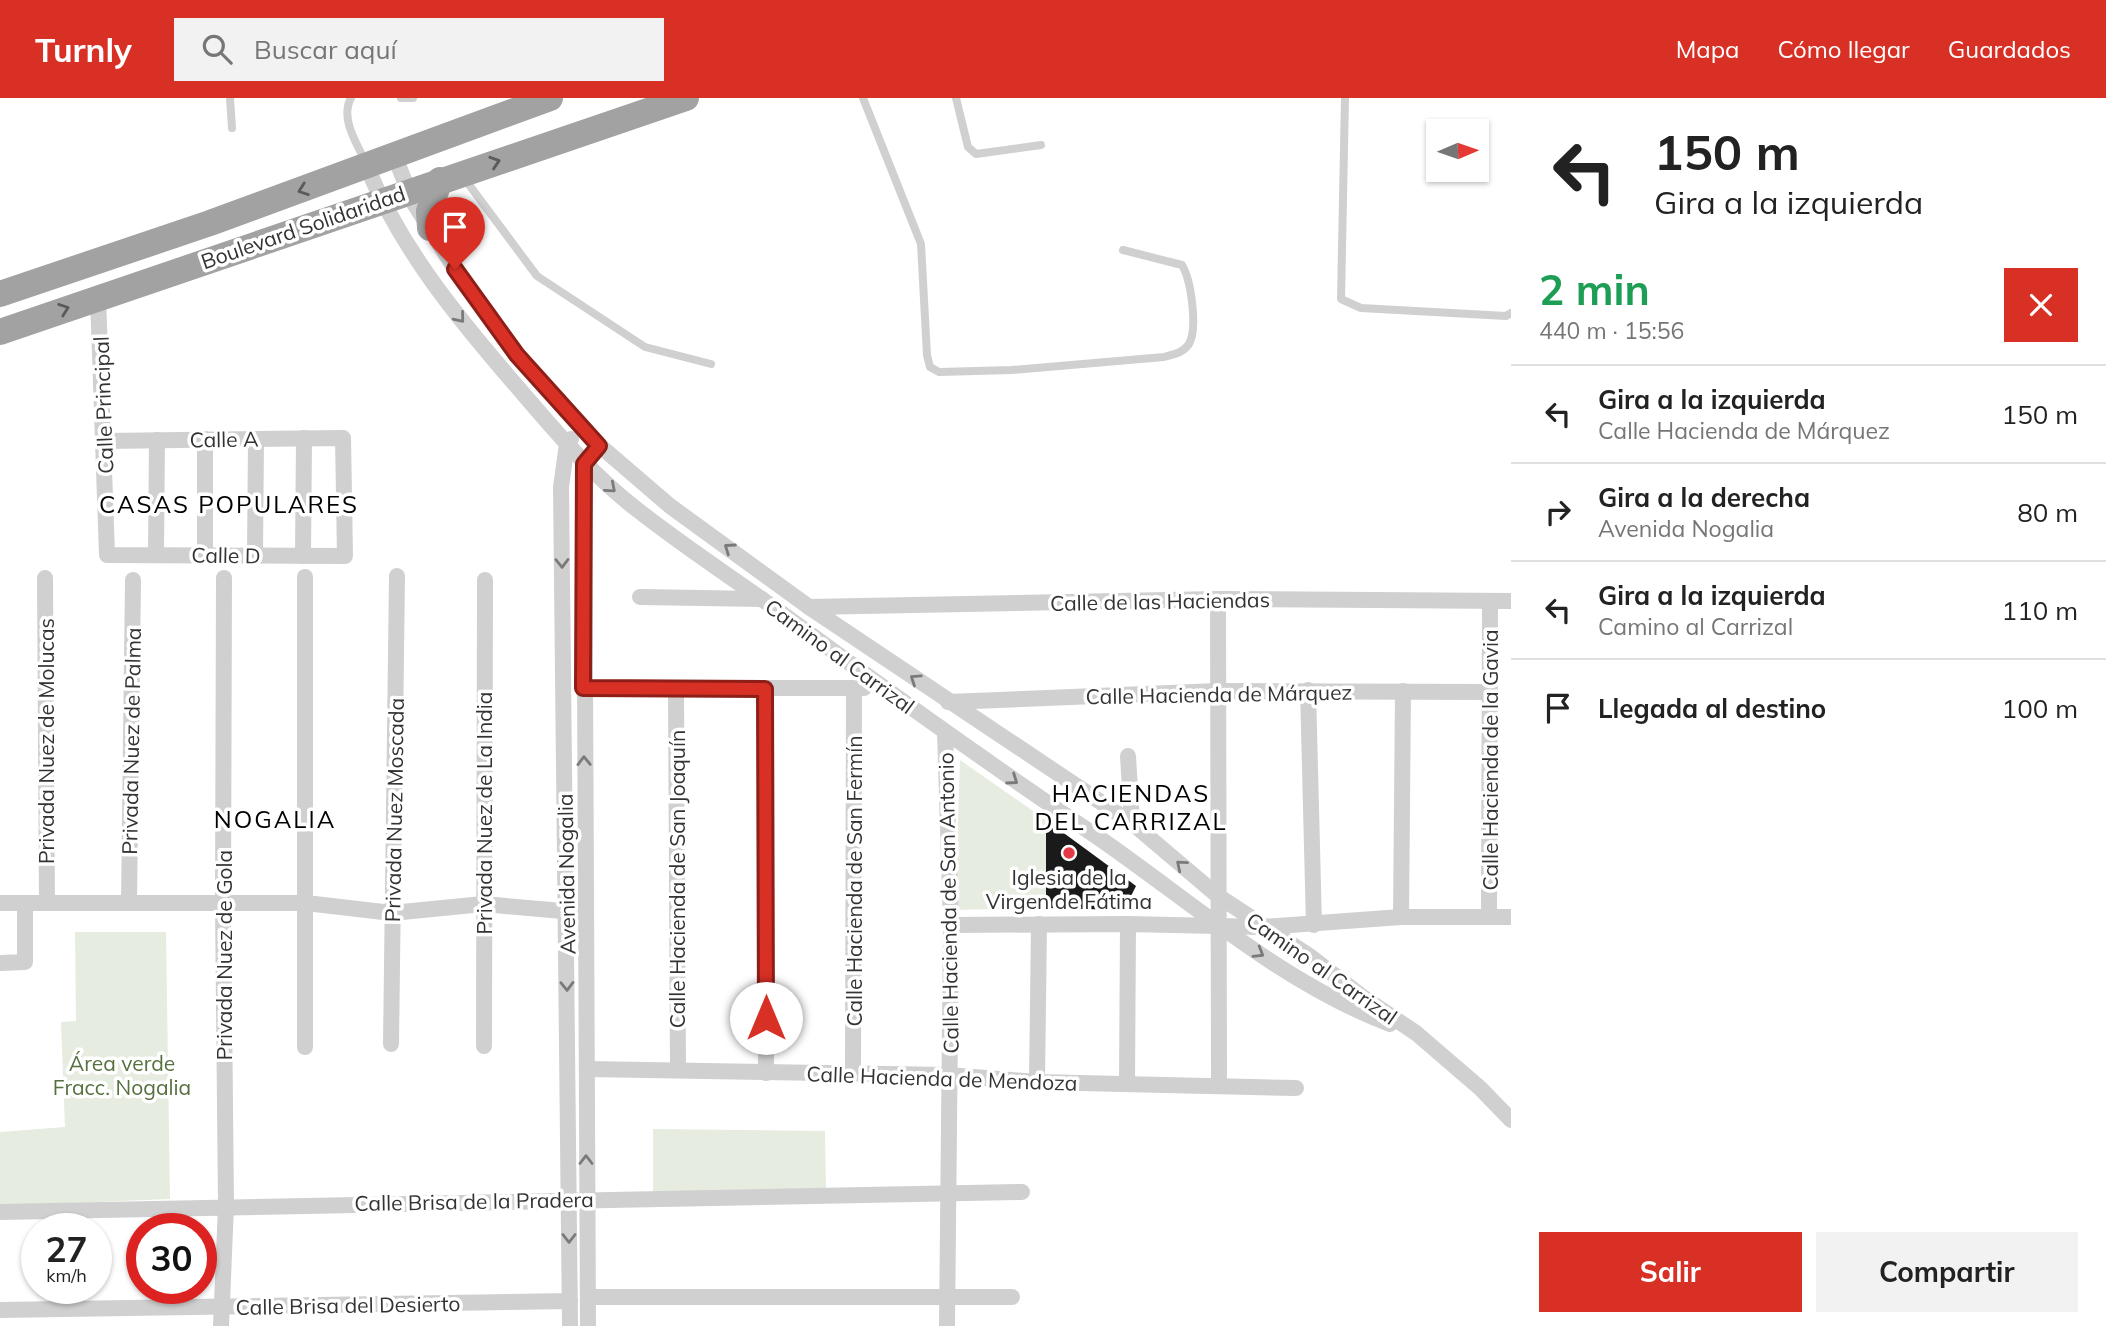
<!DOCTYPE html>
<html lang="es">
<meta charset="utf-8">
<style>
:root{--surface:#fff;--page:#f2f2f2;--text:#222;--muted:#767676;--line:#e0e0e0;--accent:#d93025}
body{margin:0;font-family:Mulish,sans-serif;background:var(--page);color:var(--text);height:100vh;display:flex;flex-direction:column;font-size:26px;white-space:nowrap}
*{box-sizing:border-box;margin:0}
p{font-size:23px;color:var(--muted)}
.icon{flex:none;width:38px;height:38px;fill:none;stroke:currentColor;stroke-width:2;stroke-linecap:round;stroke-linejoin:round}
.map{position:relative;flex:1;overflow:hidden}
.details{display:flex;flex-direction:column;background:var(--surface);width:595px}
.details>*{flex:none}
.hud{background:#fff;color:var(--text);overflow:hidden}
.needle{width:46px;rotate:88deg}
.buttons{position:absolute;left:1426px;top:21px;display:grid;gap:14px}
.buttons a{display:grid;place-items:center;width:63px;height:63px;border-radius:0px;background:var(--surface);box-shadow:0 2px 5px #0004;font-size:35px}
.speed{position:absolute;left:21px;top:1115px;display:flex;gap:14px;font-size:35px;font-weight:700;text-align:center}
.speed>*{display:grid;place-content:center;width:91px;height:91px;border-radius:50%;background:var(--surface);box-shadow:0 2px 5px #0004;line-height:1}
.speed small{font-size:18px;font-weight:400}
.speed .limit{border:10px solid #d22;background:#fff;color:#111}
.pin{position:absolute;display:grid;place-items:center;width:60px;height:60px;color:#fff;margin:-72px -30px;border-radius:50% 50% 50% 0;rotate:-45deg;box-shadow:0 0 7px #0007}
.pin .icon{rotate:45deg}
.me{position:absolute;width:77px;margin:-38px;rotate:0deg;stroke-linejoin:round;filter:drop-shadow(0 0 5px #0008)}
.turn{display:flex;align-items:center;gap:24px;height:147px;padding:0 28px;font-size:32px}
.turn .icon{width:91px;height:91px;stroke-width:2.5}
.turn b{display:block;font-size:49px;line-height:60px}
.round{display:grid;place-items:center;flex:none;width:74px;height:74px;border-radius:0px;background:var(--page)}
.summary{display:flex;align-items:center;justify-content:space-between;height:119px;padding:0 28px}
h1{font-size:42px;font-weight:700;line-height:52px;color:#1e9e55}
.action{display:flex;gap:14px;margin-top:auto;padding:14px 28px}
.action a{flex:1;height:80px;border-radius:0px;background:var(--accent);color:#fff;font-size:28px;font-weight:700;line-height:80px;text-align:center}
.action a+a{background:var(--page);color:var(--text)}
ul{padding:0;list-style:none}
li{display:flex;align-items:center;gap:21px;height:98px;padding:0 28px;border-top:2px solid var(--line)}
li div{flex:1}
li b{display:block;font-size:26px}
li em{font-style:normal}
header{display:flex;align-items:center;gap:42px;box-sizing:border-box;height:98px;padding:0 35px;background:var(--accent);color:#fff}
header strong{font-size:33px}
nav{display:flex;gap:38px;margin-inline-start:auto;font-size:24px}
.search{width:490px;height:63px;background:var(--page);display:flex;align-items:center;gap:18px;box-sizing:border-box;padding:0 24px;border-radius:0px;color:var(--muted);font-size:26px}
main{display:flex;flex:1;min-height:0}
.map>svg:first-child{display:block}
.green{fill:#e6ecdf}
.building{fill:#1a1a1a}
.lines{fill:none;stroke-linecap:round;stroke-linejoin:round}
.service{stroke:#d0d0d0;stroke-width:8}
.minor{stroke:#d0d0d0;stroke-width:16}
.trunk{stroke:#a2a2a2;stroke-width:26}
.oneway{stroke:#5a5a5a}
.oneway2{stroke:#7a7a7a}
.route-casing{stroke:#8d1f18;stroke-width:18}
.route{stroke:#d93025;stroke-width:12}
.poi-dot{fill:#e63946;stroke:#fff;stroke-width:2.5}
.labels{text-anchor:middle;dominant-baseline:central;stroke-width:7;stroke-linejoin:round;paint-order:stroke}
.street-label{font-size:21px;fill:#333;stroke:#fff}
.poi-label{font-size:21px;fill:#333;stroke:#fff}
.park-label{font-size:21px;fill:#56703f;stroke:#fff}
.quarter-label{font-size:24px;letter-spacing:2px;fill:#000;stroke:#fff}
</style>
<header>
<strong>Turnly</strong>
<div class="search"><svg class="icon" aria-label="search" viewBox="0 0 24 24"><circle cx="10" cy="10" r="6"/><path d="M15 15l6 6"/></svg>Buscar aquí</div>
<nav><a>Mapa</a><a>Cómo llegar</a><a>Guardados</a></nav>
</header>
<main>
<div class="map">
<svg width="1511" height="1228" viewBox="0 0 1511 1228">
<rect width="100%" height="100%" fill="#fff"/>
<!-- green -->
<g class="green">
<path d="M960 662 1046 722V810L955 812Z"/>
<path d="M75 834H166L170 1101 0 1108V1034L65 1029 61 924 76 923Z"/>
<path d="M653 1031 825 1033 826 1092 653 1096Z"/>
</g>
<!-- building -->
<path class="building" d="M1046 722 1136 788 1124 812 1046 810Z"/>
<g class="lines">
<!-- service -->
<g class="service">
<path d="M230 0 232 30"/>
<path d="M351 0C340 20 356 44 365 63"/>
<path d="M401 0H413"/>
<path d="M863 0 921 146 927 257 930 269 939 274 1012 272 1164 259C1174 256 1183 255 1189 246 1198 230 1191 182 1182 167L1123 152"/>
<path d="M956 0 968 49 976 56 1041 47"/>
<path d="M1345 0 1341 201 1361 210 1506 218 1511 215"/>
<path d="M464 80 537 178 645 249 711 266"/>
</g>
<!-- minor -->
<g class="minor">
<path d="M395 59 412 102 455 171 517 257 599 347 670 408 809 509 1132 725 1218 798 1311 859 1364 900 1416 935 1480 990 1511 1022"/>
<path d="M367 69C402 153 461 224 520 292 557 335 593 378 639 413 687 451 739 484 788 520 890 595 994 669 1099 740 1193 805 1282 885 1390 926"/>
<path d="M98 199 107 457 345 458 343 340 105 343"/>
<path d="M156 456 157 342"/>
<path d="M205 457V341"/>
<path d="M255 457 256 341"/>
<path d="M303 458 304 340"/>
<path d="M45 480 47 805"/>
<path d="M640 499 762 501"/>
<path d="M1218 501 1219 986"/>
<path d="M809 509 1218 501 1511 503"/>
<path d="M583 590H864"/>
<path d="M676 591 678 972"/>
<path d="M765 591 766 975"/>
<path d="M1308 592 1314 827"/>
<path d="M948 604 1218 593 1490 594"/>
<path d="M945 634 951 827 947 1228"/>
<path d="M1128 658 1132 725"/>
<path d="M129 804 133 482"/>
<path d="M0 805H306L392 815 483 806 574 814"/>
<path d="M1401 819 1403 593"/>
<path d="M1489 819 1490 505"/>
<path d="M951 827 1128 826 1262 829 1401 819H1511"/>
<path d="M0 865 25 864V805"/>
<path d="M391 946 397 478"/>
<path d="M484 948 485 482"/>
<path d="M305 949V479"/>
<path d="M587 971 949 977 1037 984 1296 990"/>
<path d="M853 976 854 590"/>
<path d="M1037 984 1039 826"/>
<path d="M1127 985 1128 826"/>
<path d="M0 1114 1022 1094"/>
<path d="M588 1199H1012"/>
<path d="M0 1212 570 1203"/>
<path d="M221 1228 226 1108 223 805 224 480"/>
<path d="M570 1228 561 389 567 346 571 341"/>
<path d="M588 1228 584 366 588 361"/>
</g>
<!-- trunk -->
<g class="trunk">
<path d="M430 130 429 113 440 82"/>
<path d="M0 196 210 125 550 0"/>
<path d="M0 234 686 0"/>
</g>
</g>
<!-- one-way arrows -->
<defs><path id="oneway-chevron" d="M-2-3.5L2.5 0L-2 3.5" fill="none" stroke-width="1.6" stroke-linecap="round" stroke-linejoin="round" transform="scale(1.75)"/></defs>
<g class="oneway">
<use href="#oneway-chevron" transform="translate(495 64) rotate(-18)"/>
<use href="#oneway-chevron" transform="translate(303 92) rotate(160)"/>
<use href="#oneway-chevron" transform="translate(64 211) rotate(-20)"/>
</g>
<g class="oneway2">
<use href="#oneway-chevron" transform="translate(460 220) rotate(51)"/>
<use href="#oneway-chevron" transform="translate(611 390) rotate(41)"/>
<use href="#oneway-chevron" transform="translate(729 450) rotate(-145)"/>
<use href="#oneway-chevron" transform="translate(562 465) rotate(89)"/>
<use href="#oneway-chevron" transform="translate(915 581) rotate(-146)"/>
<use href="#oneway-chevron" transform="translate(584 663) rotate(-91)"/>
<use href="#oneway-chevron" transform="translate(1013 682) rotate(35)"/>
<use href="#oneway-chevron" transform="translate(1181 767) rotate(-140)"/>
<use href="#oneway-chevron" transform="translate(1259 855) rotate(31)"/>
<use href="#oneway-chevron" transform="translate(567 888) rotate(89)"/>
<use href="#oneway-chevron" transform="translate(586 1062) rotate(-90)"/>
<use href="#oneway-chevron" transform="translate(569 1140) rotate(90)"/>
</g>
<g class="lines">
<defs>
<path id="route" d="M455 171 517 257 599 348 584 366 583 590 765 591 766 920"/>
</defs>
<!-- route casing -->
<use href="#route" class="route-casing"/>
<!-- route -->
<use href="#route" class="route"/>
</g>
<!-- markers -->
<circle class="poi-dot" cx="1069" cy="755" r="7"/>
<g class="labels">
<!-- street labels -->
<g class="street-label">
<text transform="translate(303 129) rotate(-19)">Boulevard Solidaridad</text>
<text transform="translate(103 307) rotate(-92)">Calle Principal</text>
<text transform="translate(224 341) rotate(-1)">Calle A</text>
<text transform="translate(226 457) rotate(1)">Calle D</text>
<text transform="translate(1160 503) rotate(-1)">Calle de las Haciendas</text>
<text transform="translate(840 558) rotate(36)">Camino al Carrizal</text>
<text transform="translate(1219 596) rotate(-1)">Calle Hacienda de Márquez</text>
<text transform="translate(46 643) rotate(-90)">Privada Nuez de Molucas</text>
<text transform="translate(131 643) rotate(-89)">Privada Nuez de Palma</text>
<text transform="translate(1490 662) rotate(-90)">Calle Hacienda de la Gavia</text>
<text transform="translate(394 712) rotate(-89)">Privada Nuez Moscada</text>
<text transform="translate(484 715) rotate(-90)">Privada Nuez de La India</text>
<text transform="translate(566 776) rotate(-91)">Avenida Nogalia</text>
<text transform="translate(677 781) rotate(-90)">Calle Hacienda de San Joaquín</text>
<text transform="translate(854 783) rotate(-90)">Calle Hacienda de San Fermín</text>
<text transform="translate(948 805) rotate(-91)">Calle Hacienda de San Antonio</text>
<text transform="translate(224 857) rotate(-90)">Privada Nuez de Gola</text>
<text transform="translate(1322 870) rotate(35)">Camino al Carrizal</text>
<text transform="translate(942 980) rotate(2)">Calle Hacienda de Mendoza</text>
<text transform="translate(474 1103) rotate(-1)">Calle Brisa de la Pradera</text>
<text transform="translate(348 1207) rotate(-1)">Calle Brisa del Desierto</text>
</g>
<!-- poi labels -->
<g class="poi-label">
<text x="1069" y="779">Iglesia de la<tspan x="1069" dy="24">Virgen de Fátima</tspan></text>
</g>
<!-- park labels -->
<g class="park-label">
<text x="122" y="965">Área verde<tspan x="122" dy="24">Fracc. Nogalia</tspan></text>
</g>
<!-- quarter labels -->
<g class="quarter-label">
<text x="229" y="406">CASAS POPULARES</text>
<text x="1131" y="695">HACIENDAS<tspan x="1131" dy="28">DEL CARRIZAL</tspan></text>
<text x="275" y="721">NOGALIA</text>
</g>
</g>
</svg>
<div class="buttons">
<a><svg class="needle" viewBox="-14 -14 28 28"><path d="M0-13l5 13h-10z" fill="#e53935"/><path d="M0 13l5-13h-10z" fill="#767676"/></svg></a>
</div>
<div class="speed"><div>27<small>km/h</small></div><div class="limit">30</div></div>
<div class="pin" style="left:455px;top:171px;background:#d93025"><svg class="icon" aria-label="arrive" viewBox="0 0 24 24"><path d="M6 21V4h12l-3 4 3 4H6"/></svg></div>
<svg class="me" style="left:766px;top:920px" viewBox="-20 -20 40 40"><circle r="19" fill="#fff"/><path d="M0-13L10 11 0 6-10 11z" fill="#d93025"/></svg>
</div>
<section class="details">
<div class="hud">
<div class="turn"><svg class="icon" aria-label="left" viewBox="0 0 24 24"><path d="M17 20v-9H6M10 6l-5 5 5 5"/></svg><div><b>150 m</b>Gira a la izquierda</div></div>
</div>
<div class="summary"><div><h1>2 min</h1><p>440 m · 15:56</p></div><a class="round" style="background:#d93025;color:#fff"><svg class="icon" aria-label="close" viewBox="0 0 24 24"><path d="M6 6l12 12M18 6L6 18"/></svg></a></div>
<ul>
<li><svg class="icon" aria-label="left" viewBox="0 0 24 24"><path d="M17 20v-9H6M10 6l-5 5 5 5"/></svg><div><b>Gira a la izquierda</b><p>Calle Hacienda de Márquez</p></div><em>150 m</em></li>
<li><svg class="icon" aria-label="right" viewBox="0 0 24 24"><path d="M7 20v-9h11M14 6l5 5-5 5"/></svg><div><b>Gira a la derecha</b><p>Avenida Nogalia</p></div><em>80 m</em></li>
<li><svg class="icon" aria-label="left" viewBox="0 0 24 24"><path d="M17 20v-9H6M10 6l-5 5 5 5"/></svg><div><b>Gira a la izquierda</b><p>Camino al Carrizal</p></div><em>110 m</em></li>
<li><svg class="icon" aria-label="arrive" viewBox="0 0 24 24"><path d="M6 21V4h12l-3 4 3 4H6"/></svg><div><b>Llegada al destino</b></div><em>100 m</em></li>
</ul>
<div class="action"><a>Salir</a><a>Compartir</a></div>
</section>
</main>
